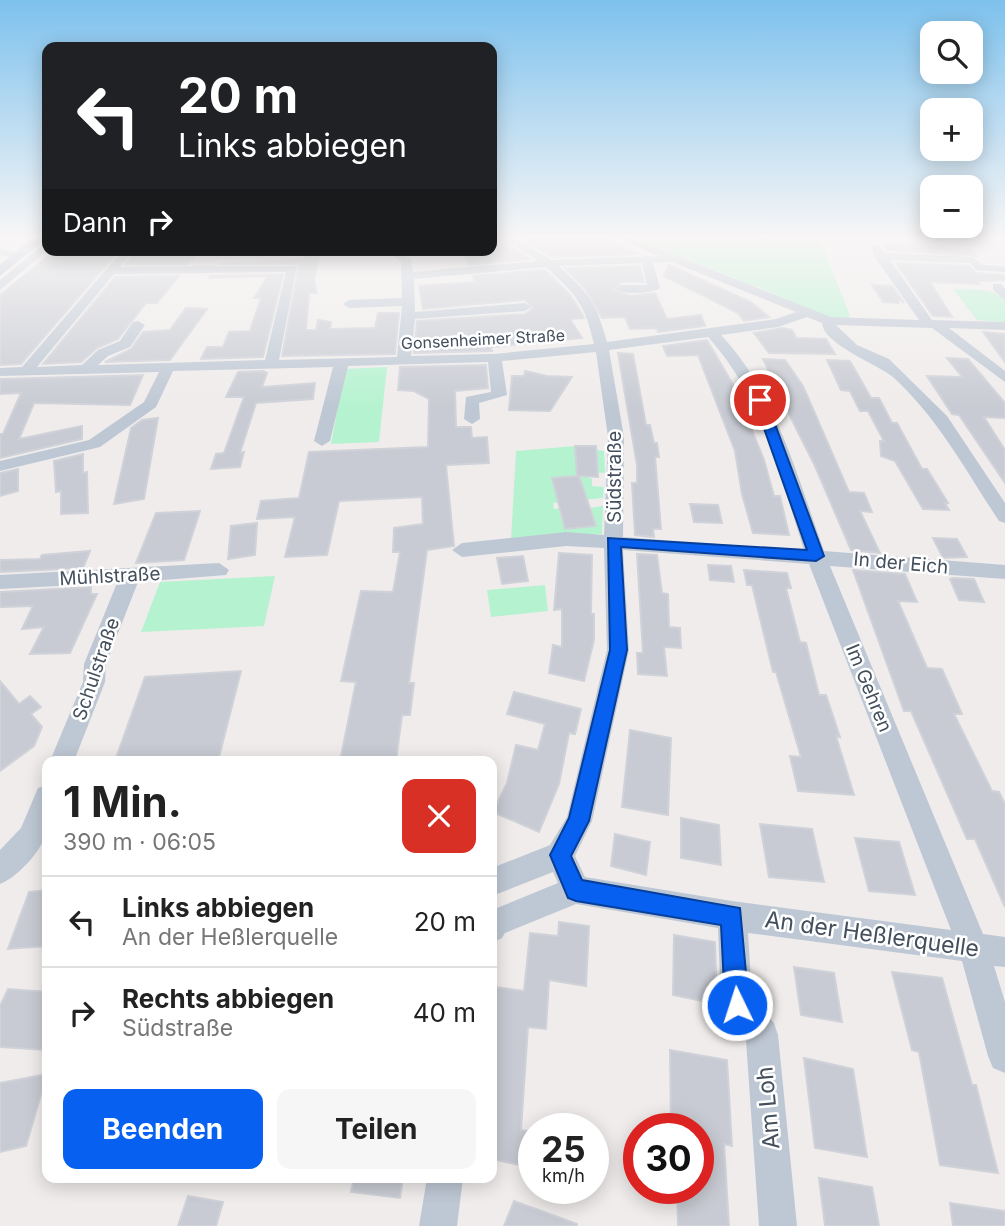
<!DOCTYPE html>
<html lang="de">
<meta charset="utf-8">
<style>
:root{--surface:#fff;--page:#f6f6f6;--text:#222;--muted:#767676;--line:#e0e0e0;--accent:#0760ef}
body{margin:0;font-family:Inter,sans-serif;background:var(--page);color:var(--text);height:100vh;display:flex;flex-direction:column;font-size:26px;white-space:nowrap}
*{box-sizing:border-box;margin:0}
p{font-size:23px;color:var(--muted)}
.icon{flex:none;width:38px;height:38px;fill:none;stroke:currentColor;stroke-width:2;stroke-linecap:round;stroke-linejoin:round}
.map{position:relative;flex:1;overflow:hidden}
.sheet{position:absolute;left:42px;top:756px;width:455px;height:427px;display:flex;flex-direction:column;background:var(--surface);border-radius:14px;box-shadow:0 4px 18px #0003}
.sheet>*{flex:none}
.guide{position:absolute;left:42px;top:42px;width:455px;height:214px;border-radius:14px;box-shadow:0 4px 18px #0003;background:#202124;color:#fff;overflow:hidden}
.tools{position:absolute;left:920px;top:21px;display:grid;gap:14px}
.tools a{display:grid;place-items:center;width:63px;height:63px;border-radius:14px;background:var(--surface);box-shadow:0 4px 18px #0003;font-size:35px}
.speed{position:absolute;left:518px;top:1113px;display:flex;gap:14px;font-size:35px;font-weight:700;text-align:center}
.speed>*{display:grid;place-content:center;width:91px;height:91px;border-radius:50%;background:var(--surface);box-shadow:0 4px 18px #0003;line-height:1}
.speed small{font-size:18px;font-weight:400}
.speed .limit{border:10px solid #d22;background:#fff;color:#111}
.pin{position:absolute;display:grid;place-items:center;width:60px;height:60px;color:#fff;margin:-30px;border:4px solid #fff;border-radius:50%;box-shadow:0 2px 7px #0007}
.me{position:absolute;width:77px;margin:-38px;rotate:356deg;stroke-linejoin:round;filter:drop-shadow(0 0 5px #0008)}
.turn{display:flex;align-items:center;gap:24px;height:147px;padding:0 21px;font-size:32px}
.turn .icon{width:91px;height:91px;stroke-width:2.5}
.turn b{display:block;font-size:49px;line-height:60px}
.then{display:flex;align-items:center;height:66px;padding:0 21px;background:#0003;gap:14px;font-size:26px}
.round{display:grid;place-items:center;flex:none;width:74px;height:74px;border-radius:14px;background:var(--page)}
.summary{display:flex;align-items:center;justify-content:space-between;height:119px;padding:0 21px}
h1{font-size:42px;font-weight:700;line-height:52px}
.cta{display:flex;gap:14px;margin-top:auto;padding:14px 21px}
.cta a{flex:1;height:80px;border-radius:14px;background:var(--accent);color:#fff;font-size:28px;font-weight:700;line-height:80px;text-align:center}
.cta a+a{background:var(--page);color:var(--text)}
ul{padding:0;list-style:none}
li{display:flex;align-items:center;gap:21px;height:91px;padding:0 21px;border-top:2px solid var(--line)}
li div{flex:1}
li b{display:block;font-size:26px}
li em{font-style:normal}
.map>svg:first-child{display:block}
.green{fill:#b5f3d0}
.building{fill:#c8cbd3;stroke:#d0d2d9;stroke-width:2}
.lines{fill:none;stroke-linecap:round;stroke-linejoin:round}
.minor{fill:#bec8d4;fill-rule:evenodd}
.major{fill:#a9bacf;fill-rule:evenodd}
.route{fill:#0760ef;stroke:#053e9b;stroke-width:2}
.labels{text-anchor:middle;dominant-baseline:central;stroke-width:5;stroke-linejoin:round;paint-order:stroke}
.far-street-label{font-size:16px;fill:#434f5c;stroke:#fff}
.street-label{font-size:19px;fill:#434f5c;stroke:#fff}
.near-street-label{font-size:23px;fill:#434f5c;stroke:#fff}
</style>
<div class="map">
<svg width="1005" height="1226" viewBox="0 0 1005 1226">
<rect width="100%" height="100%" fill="#f0ecec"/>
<!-- green -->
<g class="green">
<path d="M636 237H819L849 313V319L829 318 758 287 742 284 740 280 642 243Z"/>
<path d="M953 289C972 290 990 287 1005 299V322L977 320Z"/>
<path d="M387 367 379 442 331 444 345 369Z"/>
<path d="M575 446 577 463 597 462 596 450 604 451 605 473 583 472 584 476 592 479V486L604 487 603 498 553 503 554 509 569 507 559 511 565 529 595 526 590 508 603 506 602 534 511 540 516 451Z"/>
<path d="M275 576 264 626 141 632 160 582Z"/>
<path d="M545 585 548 611 491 617 487 590Z"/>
</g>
<!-- building -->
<g class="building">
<path d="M492 237 507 243 530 259 468 265 462 250H492Z"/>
<path d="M527 237H602L638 254 552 257 521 239Z"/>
<path d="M882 243 939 246 971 250 976 256 887 250Z"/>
<path d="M61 250H119L21 364 0 365V295L53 252Z"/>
<path d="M136 250H200L188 264H126Z"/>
<path d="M306 250H321L314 279 317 293H309L306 330H316L318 320 331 322 330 329 375 328 378 313H399L395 354 282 356 299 264H220L303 259Z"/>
<path d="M896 263 969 266 976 273 1005 275V280L976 281 979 284 930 282 952 317 933 316Z"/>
<path d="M669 265 751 302 769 317 744 321 738 313 664 276Z"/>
<path d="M640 266 644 282H621L613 290 631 296 655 293 667 319 701 315 705 326 658 332 657 328 630 329 625 317 602 318 586 290 565 268Z"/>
<path d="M545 270 570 295 580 310 584 318 570 319 582 338 491 347 492 351 414 353 417 321 525 314 533 308 525 300 423 309 419 286 475 282 473 276Z"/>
<path d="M283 275 263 357 201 359 207 347H223L229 332 250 331 261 298H254L268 276 209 278 211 276Z"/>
<path d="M179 276 157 303H146L118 339 97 348 81 362 43 364 115 277Z"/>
<path d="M872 285 892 286 904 303 898 297 899 303 883 302Z"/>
<path d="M186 308 207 309 170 360 105 362 131 349 143 332 170 330Z"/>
<path d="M782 328 792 330 796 338 826 339 835 354 769 353 754 333Z"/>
<path d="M983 332 1005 334V362Z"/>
<path d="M707 340 735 388 764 460 774 496H780L789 535 753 533 742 494 735 451 698 355 667 356 663 346Z"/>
<path d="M618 353 633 354 646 425H650L654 443H657L659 457H655L661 529H653L654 537 635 535 632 483H637V465Z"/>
<path d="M947 358 968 359 1005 403V418L984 417 1005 450V483L959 415 952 414 927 376 962 377Z"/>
<path d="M763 359 785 360 803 386 849 492 864 493 872 512 860 511 880 553 851 550 815 466 790 416 782 391H778Z"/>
<path d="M827 360 850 361 871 398H879L892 423H897L922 469H927L948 503H945L949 510 923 509 895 461 881 456 880 441H884L868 411H860L850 391 841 390Z"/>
<path d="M486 365 488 388 455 391 456 427H471L472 438 487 437 489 463 446 465 454 546 427 550 409 683H414L410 715H402L396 761H340L356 682 341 681 361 591 393 592 400 552H393L394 528 423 524 422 497 339 501 327 555 285 557 295 517 257 519 261 501 299 498 309 452 428 447 429 399 414 391 398 390 400 367Z"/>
<path d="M263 371 267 373 262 387 315 383 313 399 256 403 240 453 244 452 240 467 211 469 216 454 224 453 244 397H226L238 372Z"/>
<path d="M525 371 547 376 572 377 550 411 509 410 512 376H524Z"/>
<path d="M143 375 130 405 34 403 19 439 82 426V439L0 458V434H3L21 393 0 394V379Z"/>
<path d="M158 418 144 499 114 504 131 428 142 420Z"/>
<path d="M575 446H596L598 477 579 476 596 526 565 529 552 478 577 476Z"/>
<path d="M83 454V473L87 472 88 513 61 514V491L56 492 54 461Z"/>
<path d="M18 469V491L0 496V473Z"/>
<path d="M690 504 718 505 722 523 694 522Z"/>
<path d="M200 511 184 560 136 563 156 513Z"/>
<path d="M257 523 255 555 228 559 231 526Z"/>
<path d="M933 538 957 539 967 557 943 558Z"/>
<path d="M90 551 83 568 0 572V560L40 559 42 555Z"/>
<path d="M559 553 592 555 591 614H594V640L584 681 549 673 553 645 562 647V609L554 610Z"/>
<path d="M637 554 657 555 662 593 668 594 669 627 680 628 681 648 664 647 667 676 638 674 637 653H643Z"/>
<path d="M523 556 528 581 502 584 497 558Z"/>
<path d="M708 565 731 566 734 582 710 580Z"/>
<path d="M744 570 787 573 791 588H786L800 642 806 643 819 695H826L840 737 836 736 854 795 798 791 790 756 801 757 776 672H773L752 585H747Z"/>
<path d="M853 570 905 574 917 602 898 601 927 668 942 669 962 714H954L992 791 999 792 1005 804V907L975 839H967L911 711H904Z"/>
<path d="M953 578 974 579 984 602 959 600 950 579Z"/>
<path d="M91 587V594H97L70 653 30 654 44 627 22 629 33 606 0 607V592Z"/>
<path d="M241 671 218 761H115L145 677Z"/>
<path d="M0 681 19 704 30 696 41 707 31 714 42 727 34 746 0 771Z"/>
<path d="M514 692 581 709 575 734 569 733 559 784 539 832 493 812 507 783 516 745 538 750 545 724 507 714Z"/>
<path d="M630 730 671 738 668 815 622 807Z"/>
<path d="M681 818 719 825 721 865 681 858Z"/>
<path d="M760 824 812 829 824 882 769 877Z"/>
<path d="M615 834 650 842 646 875 611 866Z"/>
<path d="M855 838 899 842 915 895 869 891Z"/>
<path d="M47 890V946L8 949 29 892Z"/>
<path d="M559 922 589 926 586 986 549 980 546 1029 528 1027 521 1130 534 1132V1168L492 1159V1013L494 987 524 991 530 933 558 936Z"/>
<path d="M674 935 715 942 717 1004 673 995Z"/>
<path d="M794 967 834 973 842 1022 801 1015Z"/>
<path d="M892 972 942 978 972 1085H976L998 1173 940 1165 919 1052 912 1050Z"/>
<path d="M8 989 47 992V1050L0 1047V1006Z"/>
<path d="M670 1050 727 1060 732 1146 724 1144 729 1226H678L677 1188H698V1129H671Z"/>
<path d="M804 1058 853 1069 867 1157 815 1148Z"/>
<path d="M47 1074 26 1146 0 1152V1083Z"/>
<path d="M354 1178H403L400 1198 351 1192Z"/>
<path d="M819 1178 872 1187 879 1226H825Z"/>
<path d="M188 1196 223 1202 216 1226H178Z"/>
<path d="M514 1201 577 1224V1226H504Z"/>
<path d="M950 1203 1005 1211V1226H953Z"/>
</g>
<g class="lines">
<!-- minor -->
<g class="minor">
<path d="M502 237H514L551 260 658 256 616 237H629L831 317 919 320 874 256 871 245H879L885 253 973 257 983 265 1005 266V272L976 270 970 263 890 260 932 320 1005 322V330L949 328 1005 371V382L932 328 836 325 857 345 889 359 947 416 1005 503V523L999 521C966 471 938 418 893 377 877 364 823 344 822 323L807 317 778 327 721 335C777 395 797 476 824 551L1005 565V579L830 566 983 934 1005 937V967L994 966 1005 1002V1073L993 1068 988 1056 962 961 748 933 752 999 774 1023 778 1035 797 1226H759L746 1041 726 1016 721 1005 718 928 576 904 505 933 502 938 492 943V910L558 883 553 872 492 896V868L550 845 567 817 607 650 604 548 566 546 462 557 452 550 462 543 566 532 604 535 608 437 596 352 502 361 507 395 479 403 480 419 472 424 464 419 466 397 491 392 488 362 348 366 330 441 322 446 314 441 333 367 173 371 156 407 100 447 0 471V461L89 440 144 402 159 372 0 376V368L22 367 123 250H134L120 267 297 266 279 360 397 357 402 306 349 308 343 304 349 300 402 298 401 262 385 250H398L411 259 413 272 538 261ZM672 262 796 312 776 319 607 342C596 302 589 294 559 266L642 263 647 285H621L615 289C624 295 651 294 660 288L653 263ZM546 267C577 296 584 302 594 344L494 354 411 356 415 319 525 311 531 307 525 303 415 312 414 279ZM286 272 265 360 98 365 108 356 130 347 145 325 138 321 133 322 120 341 98 350 82 365 37 367 114 274ZM708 337C762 396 780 475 804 550L623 537 624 437 609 350ZM623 550 809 564 951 930 732 901 585 877 575 856 592 821 629 650Z"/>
<path d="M47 242 48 250 0 290V280Z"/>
<path d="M0 249 23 254 25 256 19 259 0 255Z"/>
<path d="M993 284H1001L1005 289V300L993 290Z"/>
<path d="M219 563 229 570 226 575 138 582 106 664 105 682 74 761H50L83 682 84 664 117 583 0 589V575Z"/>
<path d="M47 785C47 799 50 816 47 830 43 850 18 877 0 884V850L21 828 38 788Z"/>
<path d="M427 1178H463L457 1226H419Z"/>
</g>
<!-- major -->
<path class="major" d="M33 237 47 238 0 276V265Z"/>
</g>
<!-- sky -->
<linearGradient id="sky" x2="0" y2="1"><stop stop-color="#7dc1ed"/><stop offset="0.58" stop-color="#f8f6f6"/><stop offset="1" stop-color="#f8f6f6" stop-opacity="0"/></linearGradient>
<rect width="1005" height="408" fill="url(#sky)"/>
<!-- route -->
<path class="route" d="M760 397 766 400 824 556 816 561 621 547 627 650 589 821 571 856 582 880 740 908 749 1005 746 1013 737 1017 729 1013 725 1005 721 925 576 901 568 898 550 855 569 818 610 650 608 538 807 550 754 400Z"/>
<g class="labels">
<!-- far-street labels -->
<g class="far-street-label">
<text transform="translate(483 339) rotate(-3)">Gonsenheimer Straße</text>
</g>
<!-- street labels -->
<g class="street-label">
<text transform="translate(614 477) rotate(-90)">Südstraße</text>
<text transform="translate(901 563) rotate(5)">In der Eich</text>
<text transform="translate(110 576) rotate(-3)">Mühlstraße</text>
<text transform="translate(96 669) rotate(-71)">Schulstraße</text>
<text transform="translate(869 688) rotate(68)">Im Gehren</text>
</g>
<!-- near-street labels -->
<g class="near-street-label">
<text transform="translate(872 934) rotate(8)">An der Heßlerquelle</text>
<text transform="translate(768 1108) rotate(-95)">Am Loh</text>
</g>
</g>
</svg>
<div class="tools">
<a><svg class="icon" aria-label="search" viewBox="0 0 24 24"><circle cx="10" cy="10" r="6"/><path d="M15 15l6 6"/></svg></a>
<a>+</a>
<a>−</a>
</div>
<div class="speed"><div>25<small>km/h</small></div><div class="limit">30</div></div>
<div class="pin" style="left:760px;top:400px;background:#d93025"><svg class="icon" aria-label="arrive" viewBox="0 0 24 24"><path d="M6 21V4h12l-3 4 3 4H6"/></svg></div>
<svg class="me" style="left:737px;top:1005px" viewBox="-20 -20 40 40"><circle r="17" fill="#0760ef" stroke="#fff" stroke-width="3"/><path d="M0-11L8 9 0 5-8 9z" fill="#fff"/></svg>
<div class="guide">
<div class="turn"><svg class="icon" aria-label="left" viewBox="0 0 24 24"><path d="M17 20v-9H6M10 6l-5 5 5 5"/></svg><div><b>20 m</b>Links abbiegen</div></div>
<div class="then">Dann<svg class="icon" aria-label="right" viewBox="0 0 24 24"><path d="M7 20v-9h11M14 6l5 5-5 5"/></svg></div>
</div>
<section class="sheet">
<div class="summary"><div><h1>1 Min.</h1><p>390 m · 06:05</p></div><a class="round" style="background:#d93025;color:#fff"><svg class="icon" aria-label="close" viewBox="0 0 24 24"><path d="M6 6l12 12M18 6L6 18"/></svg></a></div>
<ul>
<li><svg class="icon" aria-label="left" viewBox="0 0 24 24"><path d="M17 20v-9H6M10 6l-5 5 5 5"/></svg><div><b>Links abbiegen</b><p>An der Heßlerquelle</p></div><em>20 m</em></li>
<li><svg class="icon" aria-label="right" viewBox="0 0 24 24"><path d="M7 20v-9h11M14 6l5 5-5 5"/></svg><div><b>Rechts abbiegen</b><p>Südstraße</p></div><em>40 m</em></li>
</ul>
<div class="cta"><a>Beenden</a><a>Teilen</a></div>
</section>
</div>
